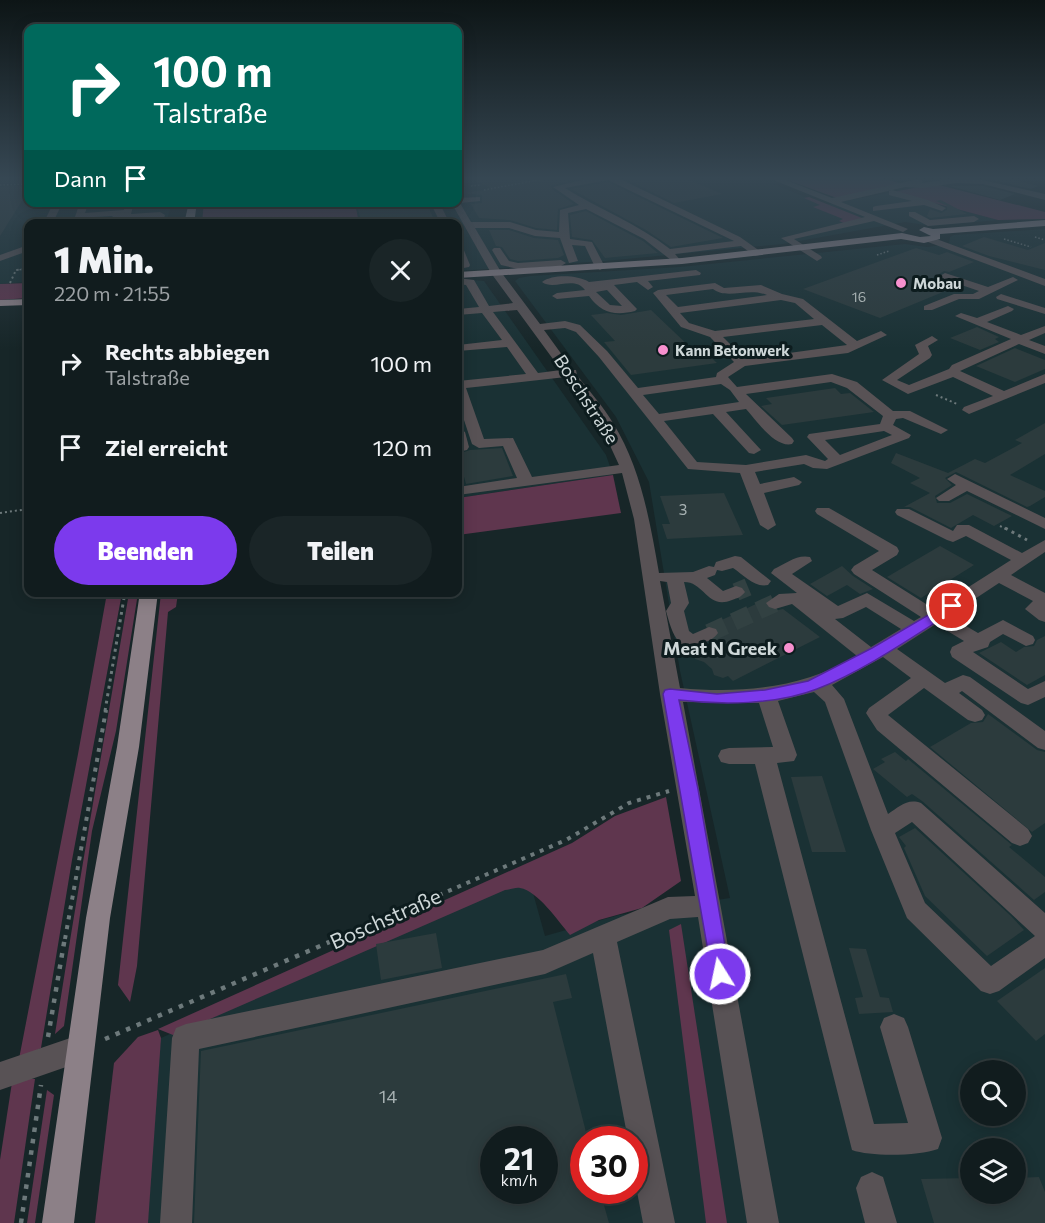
<!DOCTYPE html>
<html lang="de">
<meta charset="utf-8">
<style>
:root{--surface:#111c1e;--page:#1a2527;--text:#f1f3f6;--muted:#9ca1a4;--line:#303a3c;--accent:#7c3aed}
body{margin:0;font-family:Commissioner,sans-serif;background:var(--page);color:var(--text);height:100vh;display:flex;flex-direction:column;font-size:22px;white-space:nowrap}
*{box-sizing:border-box;margin:0}
p{font-size:20px;color:var(--muted)}
.icon{flex:none;width:33px;height:33px;fill:none;stroke:currentColor;stroke-width:2;stroke-linecap:round;stroke-linejoin:round}
.map{position:relative;flex:1;overflow:hidden}
.side{position:absolute;left:24px;top:219px;width:438px;height:378px;display:flex;flex-direction:column;background:var(--surface);border-radius:12px;box-shadow:0 3px 15px #0003,0 0 0 2px var(--line)}
.side>*{flex:none}
.banner{position:absolute;left:24px;top:24px;width:438px;height:183px;border-radius:12px;box-shadow:0 3px 15px #0003,0 0 0 2px var(--line);background:#00695c;color:#fff;overflow:hidden}
.buttons{position:absolute;left:960px;top:1060px;display:grid;gap:12px}
.buttons a{display:grid;place-items:center;width:66px;height:66px;border-radius:50%;background:var(--surface);box-shadow:0 3px 15px #0003,0 0 0 2px var(--line);font-size:30px}
.speed{position:absolute;left:480px;top:1126px;display:flex;gap:12px;font-size:30px;font-weight:700;text-align:center}
.speed>*{display:grid;place-content:center;width:78px;height:78px;border-radius:50%;background:var(--surface);box-shadow:0 3px 15px #0003,0 0 0 2px var(--line);line-height:1}
.speed small{font-size:15px;font-weight:400}
.speed .limit{border:9px solid #d22;background:#fff;color:#111}
.pin{position:absolute;display:grid;place-items:center;width:51px;height:51px;color:#fff;margin:-26px;border:3px solid #fff;border-radius:50%;box-shadow:0 2px 6px #0007}
.me{position:absolute;width:66px;margin:-33px;rotate:350deg;stroke-linejoin:round;filter:drop-shadow(0 0 4px #0008)}
.turn{display:flex;align-items:center;gap:21px;height:126px;padding:0 30px;font-size:27px}
.turn .icon{width:78px;height:78px;stroke-width:2.5}
.turn b{display:block;font-size:42px;line-height:51px}
.then{display:flex;align-items:center;height:57px;padding:0 30px;background:#0003;gap:12px;font-size:22px}
.round{display:grid;place-items:center;flex:none;width:63px;height:63px;border-radius:32px;background:var(--page)}
.overview{display:flex;align-items:center;justify-content:space-between;height:102px;padding:0 30px}
h1{font-size:36px;font-weight:800;line-height:45px}
.button{display:flex;gap:12px;margin-top:auto;padding:12px 30px}
.button a{flex:1;height:69px;border-radius:36px;background:var(--accent);color:#fff;font-size:24px;font-weight:800;line-height:69px;text-align:center}
.button a+a{background:var(--page);color:var(--text)}
ul{padding:0;list-style:none}
li{display:flex;align-items:center;gap:18px;height:84px;padding:0 30px}
li div{flex:1}
li b{display:block;font-size:22px}
li em{font-style:normal}
.map>svg:first-child{display:block}
.built{fill:#1a3134;fill-rule:evenodd}
.green{fill:#5f364e}
.building{fill:#2c3b3d;fill-rule:evenodd}
.lines{fill:none;stroke-linecap:round;stroke-linejoin:round}
.minor-tunnel{stroke:#324142;stroke-width:18;stroke-dasharray:18 9;stroke-linecap:butt}
.path-far4{stroke:#6d797b;stroke-width:1.5;stroke-dasharray:1.5 2;stroke-linecap:butt}
.path-far3{stroke:#6d797b;stroke-width:2;stroke-dasharray:2 3;stroke-linecap:butt}
.path-far2{stroke:#6d797b;stroke-width:3;stroke-dasharray:3 4.5;stroke-linecap:butt}
.path-far1{stroke:#6d797b;stroke-width:4;stroke-dasharray:4 6;stroke-linecap:butt}
.path{stroke:#6d797b;stroke-width:4.5;stroke-dasharray:4.5 7;stroke-linecap:butt}
.minor{fill:#585255;fill-rule:evenodd}
.major{fill:#8c8087;fill-rule:evenodd}
.route{fill:#7c3aed;stroke:#51269a;stroke-width:1.5}
.poi-dot{fill:#f790ce;stroke:#0d1c1e;stroke-width:2}
.labels{text-anchor:middle;dominant-baseline:central;stroke-width:6;stroke-linejoin:round;paint-order:stroke}
.far-number-label{font-size:14px;fill:#a6b0b1}
.far-poi-label{font-size:15px;font-weight:bold;fill:#ced7d8;stroke:#0d1c1e;text-anchor:start}
.number-label{font-size:15px;fill:#a6b0b1}
.street-label{font-size:18px;fill:#ced7d8;stroke:#0d1c1e}
.poi-label{font-size:18px;font-weight:bold;fill:#ced7d8;stroke:#0d1c1e;text-anchor:end}
.near-number-label{font-size:18px;fill:#a6b0b1}
.near-street-label{font-size:21px;fill:#ced7d8;stroke:#0d1c1e}
</style>
<div class="map">
<svg width="1045" height="1223" viewBox="0 0 1045 1223">
<rect width="100%" height="100%" fill="#172628"/>
<!-- built -->
<g class="built">
<path d="M0 177H28V202L172 203 166 223 28 224V282L0 284Z"/>
<path d="M458 177H803L773 184 825 205 893 192 998 220 932 226 905 222 783 244 605 261 458 271V224L359 223 355 203 458 202Z"/>
<path d="M1045 229V1223H113L129 1066 161 1038 528 875 545 936 619 915 730 898 680 671 649 482 616 417 515 281 519 278 530 276 680 267 905 244 927 247 949 244 950 237 954 235ZM970 1071H1016V1116H970ZM494 1140H544V1191H494ZM584 1140H634V1191H584ZM970 1149H1016V1194H970Z"/>
<path d="M472 280 484 281 606 455 613 475 458 498V281Z"/>
</g>
<!-- green -->
<g class="green">
<path d="M803 177H877L903 184 837 198 787 180Z"/>
<path d="M935 184 1045 212V219L998 220 893 192Z"/>
<path d="M809 197 862 218 846 224 839 221 843 219 813 207 820 205 804 198Z"/>
<path d="M204 202 355 203 359 223H202Z"/>
<path d="M28 283V298L0 300V284Z"/>
<path d="M613 475 621 513 458 535V498Z"/>
<path d="M107 593H122L72 860 41 1048 19 1059 78 754Z"/>
<path d="M129 593H138L116 731 92 831 64 1026 55 1034C78 887 104 740 129 593Z"/>
<path d="M161 593H178L176 607 168 612 137 966 130 1002 118 985Z"/>
<path d="M666 797 681 881 642 908 599 920 570 935C558 921 538 891 520 888 516 887 509 890 505 890L185 1030 173 1035 158 1029 572 843 615 816Z"/>
<path d="M681 924 727 1223H706L669 930Z"/>
<path d="M158 1030 161 1038 148 1223H95L114 1063 138 1037Z"/>
<path d="M13 1076 35 1079 14 1223H0V1160Z"/>
<path d="M47 1090 54 1095 35 1223H27Z"/>
</g>
<!-- building -->
<g class="building">
<path d="M468 177H583L551 186 552 189 574 204 558 209 557 230 536 228 510 220 479 218 471 204 482 203V195L464 193 492 189Z"/>
<path d="M622 177H683L722 194 674 203Z"/>
<path d="M980 177H1004L1038 186 1031 189Z"/>
<path d="M608 182 723 238 671 247 646 230 571 189Z"/>
<path d="M27 185 23 191H28L0 236V187Z"/>
<path d="M950 186H983L1015 194 1000 200Z"/>
<path d="M941 200 967 214 930 218 927 216 930 209 941 213 947 210V206L936 201Z"/>
<path d="M356 202H426L436 224H362Z"/>
<path d="M586 211 643 241 658 253 605 258 592 240 572 237 570 215Z"/>
<path d="M489 230H509L534 238 558 240 564 255 558 258 518 261 510 259 502 247 496 246Z"/>
<path d="M984 237 1028 250 1045 243V270L989 256 962 246Z"/>
<path d="M916 248 939 255 947 252 974 262 949 272 944 271 931 279 955 287 880 318 803 289Z"/>
<path d="M651 310 692 349 701 348 717 363 631 375 604 342 615 341 591 315 607 313 621 315Z"/>
<path d="M977 327 999 337 995 339 999 342 980 350 950 338Z"/>
<path d="M1015 348 1045 360V369L1015 382 976 366Z"/>
<path d="M835 388 841 394 850 393 874 412 782 425 761 406 772 404 766 398Z"/>
<path d="M1045 423V454L1010 475 1045 491V497L1030 506 1027 507 956 472 945 478 952 485 935 496 937 503H950L967 494 1012 516 994 526 973 515 951 528 910 507H904L930 493 910 483 920 478 891 463 896 453 948 473 975 459 985 463 1022 443 1015 440Z"/>
<path d="M502 448 513 476 466 484 458 454 470 450Z"/>
<path d="M724 493 743 535 667 539 662 524H670L660 496Z"/>
<path d="M940 546 974 565 921 598 887 577Z"/>
<path d="M842 566 853 576 873 589 860 594 847 585 827 596 810 584Z"/>
<path d="M769 598 764 603 767 608 774 611 783 609 820 637 733 681 728 676 723 678 714 675 712 669 704 662 695 659 692 649 710 643 720 634 718 628 711 625Z"/>
<path d="M1045 636V675L1027 685 979 653 1001 642 1016 652 1024 647 1034 646 1037 640Z"/>
<path d="M988 714 1037 750 1045 752V823L1032 832 930 747 971 723 983 722Z"/>
<path d="M895 752 906 761 908 759 1012 845 1009 847 1045 877V892L1034 900 922 801 912 794 907 797 873 769 885 762 881 759Z"/>
<path d="M822 776 825 785 846 852H812L791 777Z"/>
<path d="M915 828 1011 916 1024 930 987 956 925 896 904 848 906 846 899 837Z"/>
<path d="M436 933 442 968 381 980 376 944Z"/>
<path d="M849 948 866 949 880 997 889 998 893 1012 859 1014 855 998 863 997Z"/>
<path d="M1045 968V1034L1036 1041 997 1001Z"/>
<path d="M566 974 572 998 553 1002 588 1140H584V1191H600L609 1223H194L201 1051ZM494 1140H544V1191H494Z"/>
<path d="M1039 1177 1045 1192V1223H934L921 1179 970 1178V1194H1016V1178Z"/>
</g>
<g class="lines">
<!-- minor-tunnel -->
<g class="minor-tunnel">
<path d="M736 592 748 587"/>
<path d="M709 633 775 603"/>
</g>
<!-- path-far4 -->
<g class="path-far4">
<path d="M0 185 28 184"/>
<path d="M471 186 480 185"/>
<path d="M484 190 549 178"/>
<path d="M1035 237 1045 240"/>
<path d="M1004 239 1031 247"/>
<path d="M877 255 889 251"/>
<path d="M16 270 28 269"/>
</g>
<!-- path-far3 -->
<g class="path-far3">
<path d="M10 283 16 270 28 269"/>
<path d="M936 395 957 404"/>
<path d="M0 513 28 509"/>
<path d="M1000 526 1008 530"/>
</g>
<!-- path-far2 -->
<g class="path-far2">
<path d="M1005 528 1027 540"/>
<path d="M105 711 125 592"/>
</g>
<!-- path-far1 -->
<g class="path-far1">
<path d="M65 939 106 710"/>
<path d="M338 939 566 840 629 803 669 791"/>
</g>
<!-- path -->
<g class="path">
<path d="M48 1037 65 937"/>
<path d="M105 1039 341 937"/>
<path d="M21 1223 41 1085"/>
</g>
<!-- minor -->
<g class="minor">
<path d="M594 177H616L740 237 764 254 755 256 741 246 675 254 681 261 676 264 644 239 586 209 568 213 570 239 592 242 605 267 600 270 595 267 585 246 572 245 578 261 569 263 560 238 535 236 509 228H475L501 272 540 324 565 321 580 325 607 351 638 388 716 377 717 373 734 362 710 337 681 327 653 293 658 290 715 283 724 288 761 285 782 294 803 299 857 341 881 331 887 335 848 353 745 366 728 377 737 387 832 374 857 382 893 411H910L948 430 941 434 903 418 896 419 893 425 911 435 909 438 827 469 813 468 804 464 755 472 760 484 794 477 802 482 799 485 764 493 776 525 768 530 760 525 740 473 688 469 599 357 576 332 565 328 544 330 573 370H576L577 375C589 391 603 406 613 423 641 468 650 522 659 573L693 572 709 566 714 567 716 562 735 556 741 557 771 581 768 585C754 588 744 575 733 568L722 571 717 570 715 575 707 578 723 591 736 586 742 588 745 592C741 597 738 598 732 600 707 610 705 582 684 582L689 603 684 611 689 631 693 634 709 627 716 629 718 633C714 639 708 641 702 644 678 657 671 629 666 611L671 603 667 582 660 581 680 688C743 694 802 688 857 656L792 604 775 609 769 607 766 603 779 594 797 593 771 573 774 569C785 564 797 554 810 557L812 561 792 574 838 606 867 593 914 621 921 617 854 574 851 570 854 566 879 551 817 514 815 511 817 508H829L897 547 899 551 897 555 872 570 934 609 1011 560 966 536 953 542 947 540 897 515 895 512 897 509H909L953 531 957 525H969L1022 553 1045 540V552L1011 575 1045 593V622L1039 620 1025 609 1033 601 999 583 949 616 978 633 1003 620 1033 636 1035 640 1033 644 1026 646 1003 634 990 642 988 647 973 652 1028 689 1045 681V697L1028 705 1021 703 952 657 950 652 952 647 964 641 936 624 897 649 945 683 963 675 970 677 1045 731V750L1038 748 962 691 959 693 982 710 985 715 982 720 975 722 968 720 924 688 888 715 1028 829 1032 836 1028 843 1020 846 1012 843 877 730 866 713 869 708 911 678 883 657 832 685 844 699 888 814C899 807 907 798 921 803L1045 913V958L999 991 990 994 981 991 907 918 871 830 825 702 814 692 778 701 797 755 794 761 777 763 874 1124 908 1123 880 1027 884 1018 894 1014 904 1018 908 1027 942 1138 938 1149C919 1156 871 1157 852 1150L755 764H729L721 762 718 756 721 750 729 748 773 747 759 703 683 702 779 1223H747L698 917 670 919 617 942 675 1223H643L634 1176V1140H628L593 953 545 974 199 1049 192 1223H160L172 1038 176 1028 186 1024 543 950 668 897 695 896 660 694 634 519 622 473 458 495V487L517 478 503 446 479 448 472 444 458 402V381L526 374 507 347 458 351V345L502 340 482 313 458 315V309L479 307 466 285 458 284V278L474 280 489 306 513 303 491 273 451 202H458V198L480 197V201L460 203 471 222H510L536 230 559 232 560 210 579 205 553 187ZM608 180 734 241 670 249C638 224 599 209 565 188ZM713 289C727 300 748 287 767 295L678 307 666 295ZM781 300 795 303 814 319 715 331 689 323 680 313ZM517 310 561 370 538 373 493 312ZM822 325 847 345 745 359 723 337ZM566 377 600 424 619 465 532 477 513 438 484 439 466 388ZM831 382 847 388 883 416 880 424 809 434 807 437 828 459 825 461 806 455 746 465 697 462 664 421 713 414 749 453 754 454 761 450 726 412 746 409C756 420 775 448 792 444L794 441 792 438 746 394ZM721 384 730 390 739 402 659 414 643 395ZM884 431 892 435 840 455 825 440ZM866 607 901 629 871 647 835 619 843 618ZM912 822 1035 936 991 966 925 903 895 833Z"/>
<path d="M766 177H778L832 198 919 179 923 181 922 183 956 178H973L1045 194V200L983 184 956 183 922 188 905 187 841 202 908 229 903 232 874 221 794 239 821 256 822 258 817 261 781 238 865 217Z"/>
<path d="M892 190 928 200 946 208 942 211 924 205 873 211V207L876 206 912 201 889 195V191Z"/>
<path d="M54 202H63L55 218 75 217 80 202H89L85 213 124 210 126 202H134L131 214 160 212 165 215 162 224H153L154 218 116 220 112 216 94 217V221L91 222 43 224Z"/>
<path d="M430 202H439L450 224H441Z"/>
<path d="M909 212H915L930 220 974 216 979 219 974 222 928 226 909 216Z"/>
<path d="M931 237 1045 279V286L928 242 926 240Z"/>
<path d="M28 245V251L0 261V255Z"/>
<path d="M458 245 463 248 470 265 469 267 458 269Z"/>
<path d="M494 248H500L509 261 518 263 561 260 566 263 561 266 518 269 501 265 492 250Z"/>
<path d="M696 270 701 273 700 275 648 281 653 287 648 290 637 282 614 285 637 309 635 311C615 316 601 313 589 296L557 299 552 296 557 293 585 290C574 275 554 291 542 282 553 274 577 275 589 282ZM607 290 622 306 610 305 596 292Z"/>
<path d="M945 273 988 287 1013 277 1018 280 979 299H959L932 310H924V306L954 294H973L979 291 941 278 940 276Z"/>
<path d="M1001 294 1045 308V314L997 299 996 297Z"/>
<path d="M1008 306 1014 309 1012 311 987 322 1021 335 1045 326V333L1029 340 1045 346V354L1019 344 960 371 1004 391 1045 374V383L969 414 962 410 964 407 993 396 953 377 908 394 882 380 919 354 915 345 932 336 938 340 928 346 932 355 930 358 897 380 909 385 949 369 952 365 1011 339 955 316 961 313 977 318Z"/>
<path d="M458 428 465 432 469 447 467 450 458 452Z"/>
<path d="M955 474 1045 518V529L967 491 949 501H939L936 498 956 485 947 479Z"/>
<path d="M79 1035 89 1039 93 1049 89 1059 0 1090V1062Z"/>
<path d="M872 1172 883 1177 897 1223H865L856 1188 861 1177Z"/>
</g>
<!-- major -->
<g class="major">
<path d="M189 202H197L194 224H184Z"/>
<path d="M1045 220V226L940 234V239L924 243 901 239 682 264 458 278V272L682 258 902 233 920 237 931 236 919 230 924 227 933 229Z"/>
<path d="M28 299V305L0 306V300Z"/>
<path d="M140 592H158L139 747 110 918 74 1223H42L86 918 117 747Z"/>
</g>
</g>
<!-- sky -->
<linearGradient id="sky" x2="0" y2="1"><stop stop-color="#0d1516"/><stop offset="0.51" stop-color="#364753"/><stop offset="1" stop-color="#364753" stop-opacity="0"/></linearGradient>
<rect width="1045" height="349" fill="url(#sky)"/>
<!-- route -->
<path class="route" d="M952 601 957 603 959 606 957 609C914 636 864 671 817 689 776 705 721 705 679 700L698 789 730 974 727 980 720 983 713 980 663 694 665 690 670 689 717 694 765 690 808 681 872 648Z"/>
<!-- markers -->
<g class="poi-dot">
<circle cx="901" cy="283" r="6"/>
<circle cx="663" cy="350" r="6"/>
<circle cx="789" cy="648" r="6"/>
</g>
<g class="labels">
<!-- far-number labels -->
<g class="far-number-label">
<text x="859" y="296">16</text>
</g>
<!-- far-poi labels -->
<g class="far-poi-label">
<text x="913" y="283">Mobau</text>
<text x="675" y="350">Kann Betonwerk</text>
</g>
<!-- number labels -->
<g class="number-label">
<text x="683" y="509">3</text>
</g>
<!-- street labels -->
<g class="street-label">
<text transform="translate(587 399) rotate(57)">Boschstraße</text>
</g>
<!-- poi labels -->
<g class="poi-label">
<text x="777" y="648">Meat N Greek</text>
</g>
<!-- near-number labels -->
<g class="near-number-label">
<text x="388" y="1096">14</text>
</g>
<!-- near-street labels -->
<g class="near-street-label">
<text transform="translate(385 918) rotate(-24)">Boschstraße</text>
</g>
</g>
</svg>
<div class="buttons">
<a><svg class="icon" aria-label="search" viewBox="0 0 24 24"><circle cx="10" cy="10" r="6"/><path d="M15 15l6 6"/></svg></a>
<a><svg class="icon" aria-label="layers" viewBox="0 0 24 24"><path d="M12 4l9 5-9 5-9-5zM3 14l9 5 9-5"/></svg></a>
</div>
<div class="speed"><div>21<small>km/h</small></div><div class="limit">30</div></div>
<div class="pin" style="left:952px;top:606px;background:#d93025"><svg class="icon" aria-label="arrive" viewBox="0 0 24 24"><path d="M6 21V4h12l-3 4 3 4H6"/></svg></div>
<svg class="me" style="left:720px;top:974px" viewBox="-20 -20 40 40"><circle r="17" fill="#7c3aed" stroke="#fff" stroke-width="3"/><path d="M0-11L8 9 0 5-8 9z" fill="#fff"/></svg>
<div class="banner">
<div class="turn"><svg class="icon" aria-label="right" viewBox="0 0 24 24"><path d="M7 20v-9h11M14 6l5 5-5 5"/></svg><div><b>100 m</b>Talstraße</div></div>
<div class="then">Dann<svg class="icon" aria-label="arrive" viewBox="0 0 24 24"><path d="M6 21V4h12l-3 4 3 4H6"/></svg></div>
</div>
<section class="side">
<div class="overview"><div><h1>1 Min.</h1><p>220 m · 21:55</p></div><a class="round"><svg class="icon" aria-label="close" viewBox="0 0 24 24"><path d="M6 6l12 12M18 6L6 18"/></svg></a></div>
<ul>
<li><svg class="icon" aria-label="right" viewBox="0 0 24 24"><path d="M7 20v-9h11M14 6l5 5-5 5"/></svg><div><b>Rechts abbiegen</b><p>Talstraße</p></div><em>100 m</em></li>
<li><svg class="icon" aria-label="arrive" viewBox="0 0 24 24"><path d="M6 21V4h12l-3 4 3 4H6"/></svg><div><b>Ziel erreicht</b></div><em>120 m</em></li>
</ul>
<div class="button"><a>Beenden</a><a>Teilen</a></div>
</section>
</div>
